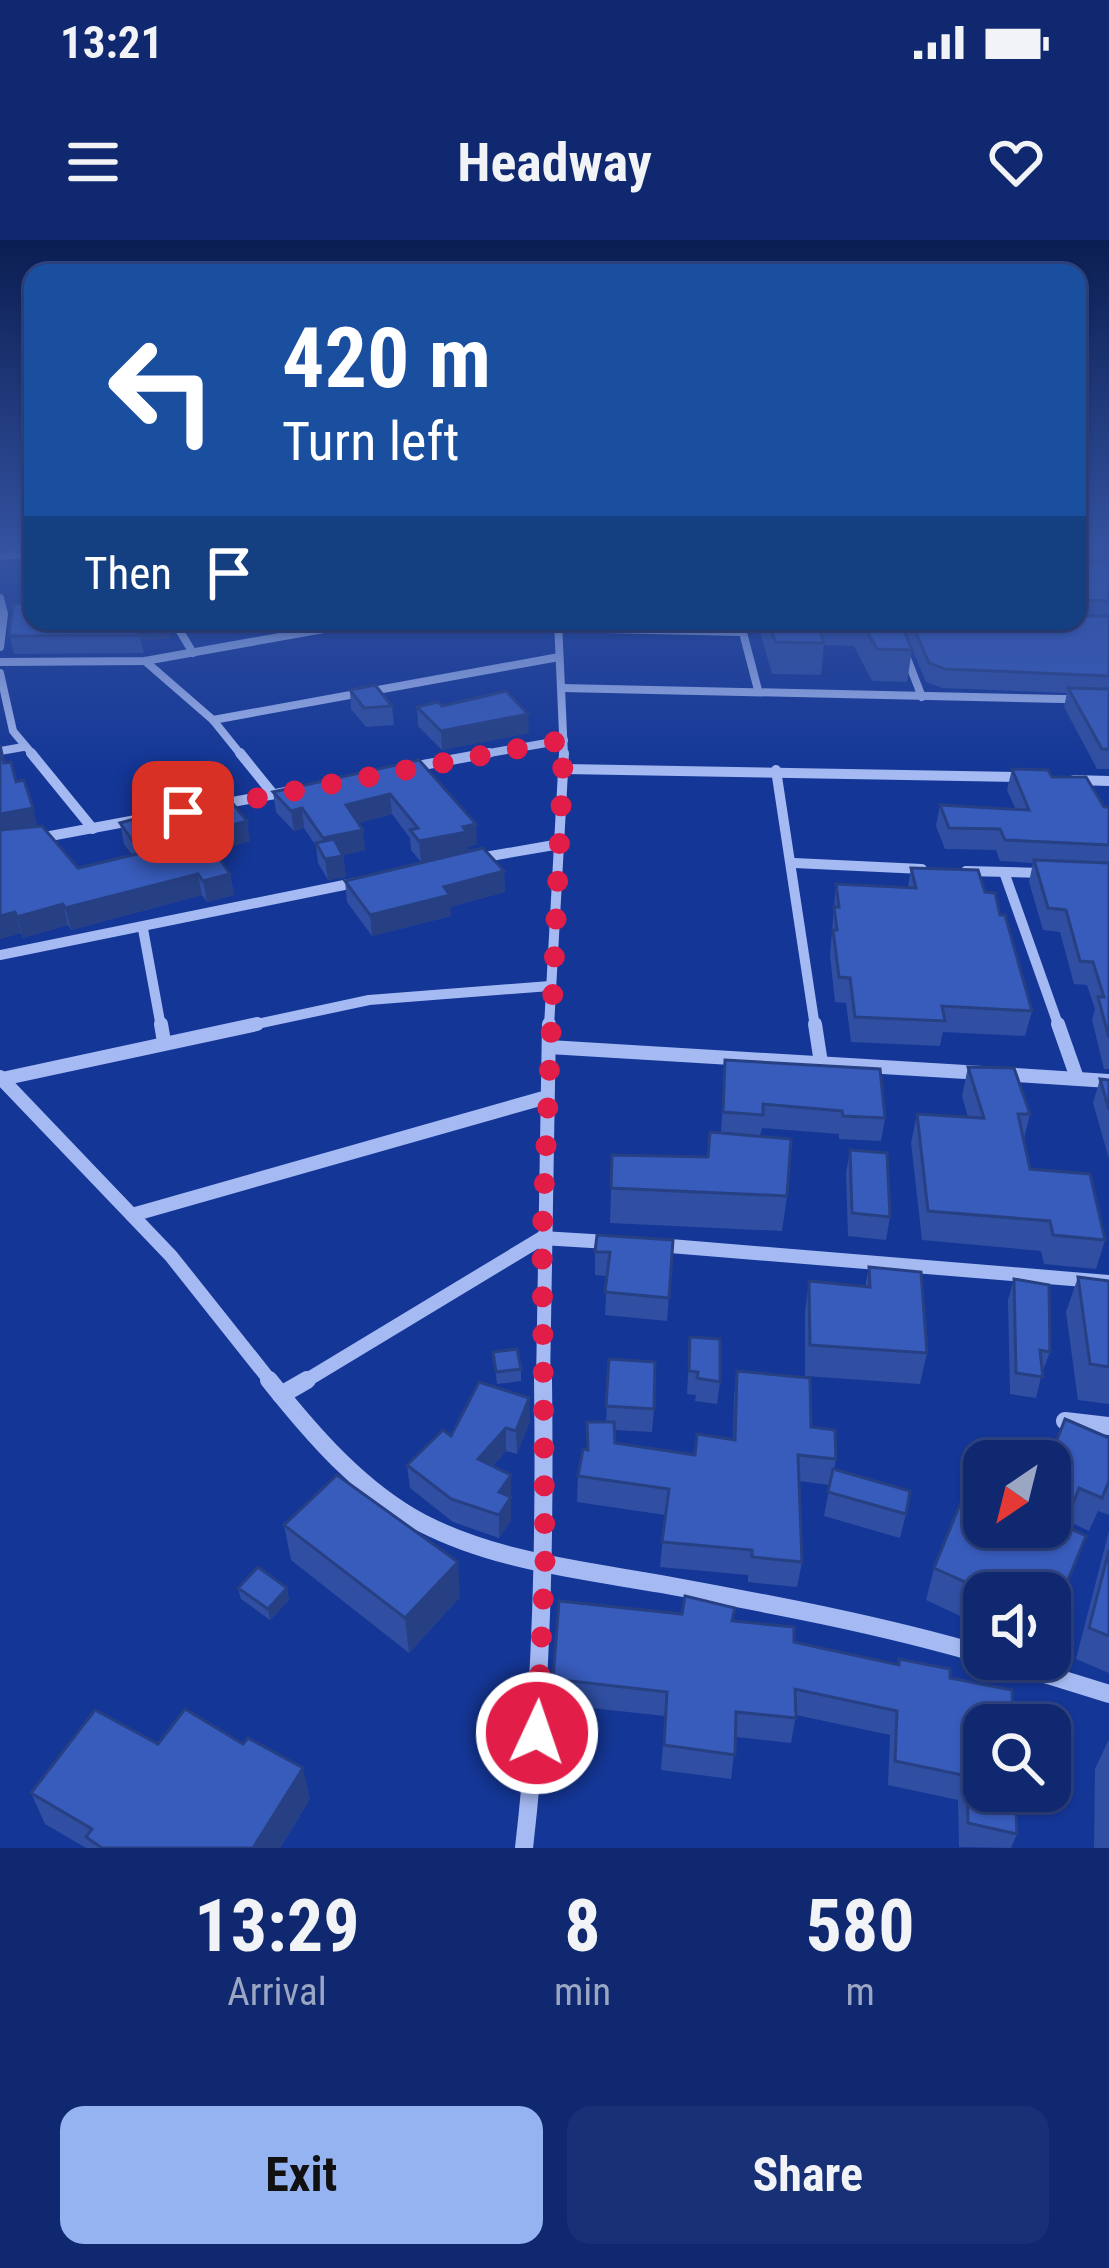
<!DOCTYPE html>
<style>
:root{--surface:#0f2870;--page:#183075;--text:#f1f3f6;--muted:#9ba6c3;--line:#2f4483;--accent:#95b2f1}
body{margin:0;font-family:"Roboto Condensed",sans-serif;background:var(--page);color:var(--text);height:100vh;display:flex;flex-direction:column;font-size:45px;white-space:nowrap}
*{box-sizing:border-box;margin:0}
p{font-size:39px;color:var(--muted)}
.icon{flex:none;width:66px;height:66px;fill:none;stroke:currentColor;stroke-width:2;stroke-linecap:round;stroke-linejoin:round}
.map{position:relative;height:1608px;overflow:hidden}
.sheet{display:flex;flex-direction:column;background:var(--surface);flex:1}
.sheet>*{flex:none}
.top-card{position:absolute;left:24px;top:24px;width:1062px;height:366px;border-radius:24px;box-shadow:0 3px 9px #0004,0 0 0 3px var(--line);background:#1a4fa0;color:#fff;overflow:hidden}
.needle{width:78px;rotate:215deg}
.controls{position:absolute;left:963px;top:1200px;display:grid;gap:24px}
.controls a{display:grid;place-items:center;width:108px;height:108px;border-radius:24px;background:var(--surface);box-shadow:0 3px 9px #0004,0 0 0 3px var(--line);font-size:60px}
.pin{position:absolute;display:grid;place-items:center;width:102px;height:102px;color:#fff;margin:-51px;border-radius:24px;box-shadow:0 6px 18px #0006}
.me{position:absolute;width:132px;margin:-66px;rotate:3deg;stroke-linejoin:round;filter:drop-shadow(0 0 9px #0008)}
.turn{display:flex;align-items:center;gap:42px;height:252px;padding:0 60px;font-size:54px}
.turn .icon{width:156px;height:156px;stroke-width:2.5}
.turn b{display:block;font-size:84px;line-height:102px}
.then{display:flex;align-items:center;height:114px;padding:0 60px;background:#0003;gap:24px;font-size:45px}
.eta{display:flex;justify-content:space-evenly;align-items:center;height:204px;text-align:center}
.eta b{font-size:72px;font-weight:700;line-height:84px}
.primary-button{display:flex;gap:24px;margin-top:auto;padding:24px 60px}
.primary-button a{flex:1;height:138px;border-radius:24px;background:var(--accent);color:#111;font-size:48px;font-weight:700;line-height:138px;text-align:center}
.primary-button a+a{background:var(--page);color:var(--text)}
.status{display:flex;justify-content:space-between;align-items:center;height:84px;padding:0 60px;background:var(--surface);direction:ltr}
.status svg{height:33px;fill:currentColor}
header{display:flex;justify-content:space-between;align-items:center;height:156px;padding:0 60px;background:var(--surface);font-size:54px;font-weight:700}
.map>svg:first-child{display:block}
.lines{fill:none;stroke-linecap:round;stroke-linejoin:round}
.street-far3{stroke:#a5baf2;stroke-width:8}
.street-far2{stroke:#a5baf2;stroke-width:10}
.street-far1{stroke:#a5baf2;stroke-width:14}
.street{stroke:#a5baf2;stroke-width:18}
.secondary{fill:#d4defc;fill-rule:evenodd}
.wall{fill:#304fa2}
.shaded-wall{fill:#274084}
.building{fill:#385cbc;stroke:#274084;stroke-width:3}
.route{stroke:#e11d48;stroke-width:21;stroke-dasharray:0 37.8}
</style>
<div class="status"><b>13:21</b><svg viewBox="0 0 49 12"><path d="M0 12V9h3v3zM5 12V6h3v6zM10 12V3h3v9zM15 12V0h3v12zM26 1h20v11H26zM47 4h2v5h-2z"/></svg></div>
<header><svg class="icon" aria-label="menu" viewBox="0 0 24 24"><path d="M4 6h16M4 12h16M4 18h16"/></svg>Headway<svg class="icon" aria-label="heart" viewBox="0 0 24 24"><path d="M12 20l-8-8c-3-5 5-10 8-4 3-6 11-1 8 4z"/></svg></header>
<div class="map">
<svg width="1109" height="1608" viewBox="0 0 1109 1608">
<rect width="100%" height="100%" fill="#143696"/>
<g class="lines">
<!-- street-far3 -->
<g class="street-far3">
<path d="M0 358 4 374 0 407"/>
<path d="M174 381 193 413"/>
<path d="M558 381 564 516"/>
<path d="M740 381 758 450"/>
<path d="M558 388 740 392"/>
<path d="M905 413 922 457"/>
<path d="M145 421 213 480 242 516"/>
<path d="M0 422 145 421 369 381"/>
<path d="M0 433 13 491 34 516"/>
<path d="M563 448 1109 460"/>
<path d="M213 480 559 417"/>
<path d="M0 511 23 507"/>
<path d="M472 516 564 500"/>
</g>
<!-- street-far2 -->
<g class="street-far2">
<path d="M31 513 93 589"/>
<path d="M240 513 273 554"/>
<path d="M412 527 489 513"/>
<path d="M565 529 1024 537"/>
<path d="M776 530 815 787"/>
<path d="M1074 540 1109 541"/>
<path d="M34 599 286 552"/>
<path d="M479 618 560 604"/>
<path d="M794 623 922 629"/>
<path d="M966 631 1042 633"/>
<path d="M1004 632 1059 787"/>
<path d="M143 689 161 787"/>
<path d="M0 715 359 642"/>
<path d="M243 787 369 760 550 746"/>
<path d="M549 787 564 513"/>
</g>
<!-- street-far1 -->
<g class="street-far1">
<path d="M161 784 164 802"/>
<path d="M815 784 821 823"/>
<path d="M1058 784 1077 838"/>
<path d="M549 807 982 833"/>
<path d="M1002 834 1109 841"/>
<path d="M0 837 171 1016 272 1143"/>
<path d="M2 839 257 784"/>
<path d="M132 975 547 857"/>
<path d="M658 1005 1109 1042"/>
<path d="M302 1143 542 998 608 1002"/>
<path d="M543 1143 549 784"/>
</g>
<!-- street -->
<g class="street">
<path d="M269 1140C312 1194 360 1250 422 1283 496 1321 581 1330 661 1344 770 1364 878 1384 984 1415"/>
<path d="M281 1155 307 1140"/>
<path d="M1065 1181 1109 1186"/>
<path d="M996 1419 1109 1454"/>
<path d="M524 1608C542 1452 545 1297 543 1140"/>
</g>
<!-- secondary -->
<path class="secondary" d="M33 309V317L0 320V312Z"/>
</g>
<!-- wall -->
<g class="wall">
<path d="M1077 309H1109V529H1097L1064 467 1067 453 942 448 926 442 906 394 908 381H1077Z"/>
<path d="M33 381H167L170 398 141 401 144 413 14 414 9 392Z"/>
<path d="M757 381H900L912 410 907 442 872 441 854 406 824 405 821 435 772 434Z"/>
<path d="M350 450 392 466 394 485 366 487 351 469Z"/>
<path d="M442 466 529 493 442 510 418 486 417 467Z"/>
<path d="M419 520 477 604 468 607V612L504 631 505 652 450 667 451 676 372 696 347 662 345 641 455 615 421 622 411 610 410 598 392 574 358 583 365 610 343 615 346 637 328 640 318 623 316 606 304 588 294 591 276 572 273 552Z"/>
<path d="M5 523 16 542 37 586 78 628 132 615 124 604 120 583 170 612 230 634 234 655 207 662 202 655 71 690 68 685 23 698 21 693 0 699Z"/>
<path d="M1012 529 1052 537 1104 567H1109V829H1104L1092 780 1095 769 1087 745 1074 744 1060 692 1043 690 1029 642 1033 623 1000 621 996 610 945 609 936 586 940 565 1016 570 1007 550Z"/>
<path d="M201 566 250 601 222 609 204 587Z"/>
<path d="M911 628 985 652 1000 675 1032 771 1025 796 943 792 940 806 851 802 846 763 835 762 830 715 836 644 908 647Z"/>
<path d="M725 820 885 878 881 901 839 899V894L762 888 760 896 787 956 782 991 610 983 612 915 708 917 721 893Z"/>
<path d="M968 827 1030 874 1024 899 1030 929 1105 1000 1096 1029 1044 1024 1041 1011 922 1000 911 903 917 874 968 877 962 856Z"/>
<path d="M1100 839 1109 840V919L1093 863Z"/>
<path d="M850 910 890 977 886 1000 848 996 846 933Z"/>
<path d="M673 1000 667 1081 605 1075 607 1036 595 1035V1012Z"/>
<path d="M869 1027 927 1113 920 1144 805 1136V1072L809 1041 865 1047Z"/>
<path d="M1078 1037 1109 1041V1164L1078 1160 1066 1072Z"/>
<path d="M1014 1039 1050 1112 1042 1133 1036 1158 1010 1154 1008 1060Z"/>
<path d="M690 1097 720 1142 717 1164 695 1161 696 1155 687 1154Z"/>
<path d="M493 1112 521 1129V1141L497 1144Z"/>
<path d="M609 1119 654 1169 652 1192 615 1190V1203L695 1215 733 1200 734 1156 737 1131 811 1187 836 1219 834 1229 906 1274 900 1298 824 1276 830 1245 799 1241 802 1322 797 1347 748 1342V1335L660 1327 665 1275 577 1262 578 1236 587 1209V1182H606Z"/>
<path d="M530 1181 517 1214 506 1211 493 1226 511 1235V1280L499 1298 453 1282 410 1248 407 1225 451 1196Z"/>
<path d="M1109 1198V1275L1098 1271 1089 1291 1068 1281 1065 1287 1086 1296 1050 1386V1353H984V1382L974 1377 973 1382 926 1360 934 1328 1022 1289Z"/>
<path d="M284 1285 460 1357 409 1413 291 1320Z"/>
<path d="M1109 1291V1433L1076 1419Z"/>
<path d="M238 1348H287L289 1360 270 1380 241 1359Z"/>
<path d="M733 1381 794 1402 898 1424 899 1419 950 1438 1017 1594 1011 1608 959 1607 958 1560 888 1545 890 1495 796 1475 791 1503 736 1497 731 1539 661 1530 665 1476 553 1464V1439Z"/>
<path d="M1109 1499V1608H1094L1095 1529Z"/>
<path d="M31 1553 310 1559 280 1608H86L45 1584Z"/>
</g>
<!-- shaded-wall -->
<g class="shaded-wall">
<path d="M159 381H167L170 398 141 401 135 384Z"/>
<path d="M528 474 529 493 442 510 441 491Z"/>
<path d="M390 554 392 574 348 586 346 565Z"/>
<path d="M33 568 38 588 0 596V574Z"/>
<path d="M302 568 304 588 294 591 291 571Z"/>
<path d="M247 581 250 601 222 609 218 589Z"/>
<path d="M476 584 477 604 468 607V612L421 622 419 601Z"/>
<path d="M363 590 365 610 325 619 323 598Z"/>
<path d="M343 616 346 637 328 640 325 619Z"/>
<path d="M504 631 505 652 450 667 451 676 372 696 370 675 444 647Z"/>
<path d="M198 634 202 655 71 690 65 668Z"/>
<path d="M230 634 234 655 207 662 203 641Z"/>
<path d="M63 664 68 685 23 698 17 677Z"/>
<path d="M15 672 21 693 0 699V676Z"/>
<path d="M529 1158 530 1181 517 1214 516 1191Z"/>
<path d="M506 1188V1211L479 1242 478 1219Z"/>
<path d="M511 1235V1280L499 1298V1252Z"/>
<path d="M458 1322 460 1357 409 1413 405 1378Z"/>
<path d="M287 1348 289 1360 270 1380 268 1369Z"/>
<path d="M303 1528 310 1559 280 1608H253Z"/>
</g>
<!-- building -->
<g class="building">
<path d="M1077 321 1109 324V361L1077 360Z"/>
<path d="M33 362V381H159L135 384 140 395 10 396 9 392 14 364Z"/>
<path d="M1077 376H1109V436L945 429 929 423 911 381H1077Z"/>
<path d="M769 381H817L824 403 775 402Z"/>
<path d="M861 381H900L912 410 877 409Z"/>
<path d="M375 445 392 466 364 468 350 450Z"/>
<path d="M1068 448 1109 449V509H1102Z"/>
<path d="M506 451 528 474 441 491 417 467 438 462 442 466Z"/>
<path d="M0 505 4 523 11 522 16 542 24 540 33 568 0 574Z"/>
<path d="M419 520 476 584 463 587 467 592 419 601 410 590 418 588 390 554 346 565 363 590 323 598 302 568 291 571 273 552Z"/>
<path d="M1012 529 1048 530 1052 537H1086L1104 567H1109V605L1005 600 1000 589 949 588 940 565 1029 570Z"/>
<path d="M229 559 247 581 218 589 201 566Z"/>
<path d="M142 577 170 612 208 603 230 634 203 641 198 634 65 668 63 664 17 677 15 672 0 676V590L42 586 78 628 141 613 120 583Z"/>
<path d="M334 599 343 616 325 619 316 603Z"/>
<path d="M483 608 504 631 444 647 450 655 370 675 345 641Z"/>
<path d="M1034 620 1109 623V798L1098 757H1104L1093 722 1080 721 1066 670 1048 668Z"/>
<path d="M911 628 978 630 985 652 995 653 1000 675H1005L1032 771 942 766 945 781 855 777 850 738 839 737 833 690H837L834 667H839L836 644 916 648Z"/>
<path d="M725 820 880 829 885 878 843 876 842 871 763 864V875L723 872Z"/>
<path d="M968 827 1014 828 1030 874H1018L1030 929 1090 934 1105 1000 1053 995 1050 981 928 971 917 874 984 878Z"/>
<path d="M1100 839 1109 840V870Z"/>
<path d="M710 892 791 899 787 956 611 948 612 915 708 917Z"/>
<path d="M850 910 887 913 890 977 852 973Z"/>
<path d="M597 995 673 1000 669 1058 605 1052 610 1012H595Z"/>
<path d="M869 1027 921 1032 927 1113 810 1105 809 1041 870 1047Z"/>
<path d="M1078 1037 1109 1041V1127L1090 1124Z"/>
<path d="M1014 1039 1049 1045 1050 1112 1040 1110 1043 1137 1016 1133Z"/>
<path d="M690 1097 720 1099V1142L697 1138 698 1132 689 1131Z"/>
<path d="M517 1109 521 1129 496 1132 493 1112Z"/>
<path d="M609 1119 655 1122 654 1169 606 1166Z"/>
<path d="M737 1131 810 1138 811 1187 835 1190 836 1219 798 1215 802 1322 752 1317V1310L662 1302 669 1249 578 1236 583 1209 588 1210 587 1182H614L615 1203 695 1215 697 1194 735 1200Z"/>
<path d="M479 1142 529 1158 516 1191 506 1188 478 1219 511 1235 499 1252 511 1257 499 1275 451 1259 407 1225 443 1190 451 1196Z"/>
<path d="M1065 1179 1109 1198V1241L1102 1258 1079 1248 1065 1286 1086 1296 1052 1379 1050 1353H1000L984 1345 983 1350 934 1328 961 1262 984 1272V1287H1017L1022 1289V1287H1050L1049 1221Z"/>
<path d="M833 1229 910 1251 906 1274 828 1252Z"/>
<path d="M337 1235 458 1322 405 1378 284 1285Z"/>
<path d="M1109 1310V1396L1089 1388Z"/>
<path d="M258 1327 287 1348 268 1369 238 1348Z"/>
<path d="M685 1356 735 1368 732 1381 794 1387V1402L899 1425V1419L950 1429V1438L1012 1450 1013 1485H984V1551H1015L1017 1594 968 1583 967 1536 895 1521 897 1471 795 1449 796 1478 736 1472 735 1515 664 1505 667 1452 553 1439 559 1361 682 1374Z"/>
<path d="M185 1469 243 1504 248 1498 303 1528 253 1608H102L86 1597 92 1589 31 1553 95 1470 158 1504Z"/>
</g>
<!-- sky -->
<linearGradient id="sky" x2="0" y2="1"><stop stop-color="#0b1e52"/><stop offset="0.58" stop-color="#3452a0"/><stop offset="1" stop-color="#3452a0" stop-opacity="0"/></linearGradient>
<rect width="1109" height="534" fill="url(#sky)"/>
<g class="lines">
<!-- route -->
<path class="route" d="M183 572 564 500 542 998 545 1322 537 1493"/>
</g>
</svg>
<div class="controls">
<a><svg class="needle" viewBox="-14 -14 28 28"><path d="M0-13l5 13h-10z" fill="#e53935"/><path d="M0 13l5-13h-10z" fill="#9ba6c3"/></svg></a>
<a><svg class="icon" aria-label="sound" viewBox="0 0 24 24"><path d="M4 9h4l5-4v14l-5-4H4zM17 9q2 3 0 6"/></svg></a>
<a><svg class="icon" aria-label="search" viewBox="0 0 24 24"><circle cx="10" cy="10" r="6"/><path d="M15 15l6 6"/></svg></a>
</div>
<div class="pin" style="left:183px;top:572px;background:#d93025"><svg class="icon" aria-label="arrive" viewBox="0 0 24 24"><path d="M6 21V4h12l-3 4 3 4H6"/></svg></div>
<svg class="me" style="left:537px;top:1493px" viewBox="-20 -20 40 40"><circle r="17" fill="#e11d48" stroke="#fff" stroke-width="3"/><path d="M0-11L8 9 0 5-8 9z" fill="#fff"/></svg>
<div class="top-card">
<div class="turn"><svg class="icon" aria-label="left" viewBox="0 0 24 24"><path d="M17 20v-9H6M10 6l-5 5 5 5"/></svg><div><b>420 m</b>Turn left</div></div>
<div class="then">Then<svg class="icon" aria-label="arrive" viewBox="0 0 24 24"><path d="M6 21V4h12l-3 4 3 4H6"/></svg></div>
</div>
</div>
<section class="sheet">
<div class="eta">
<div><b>13:29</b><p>Arrival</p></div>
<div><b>8</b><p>min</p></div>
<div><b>580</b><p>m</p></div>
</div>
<div class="primary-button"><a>Exit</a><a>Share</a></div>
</section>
